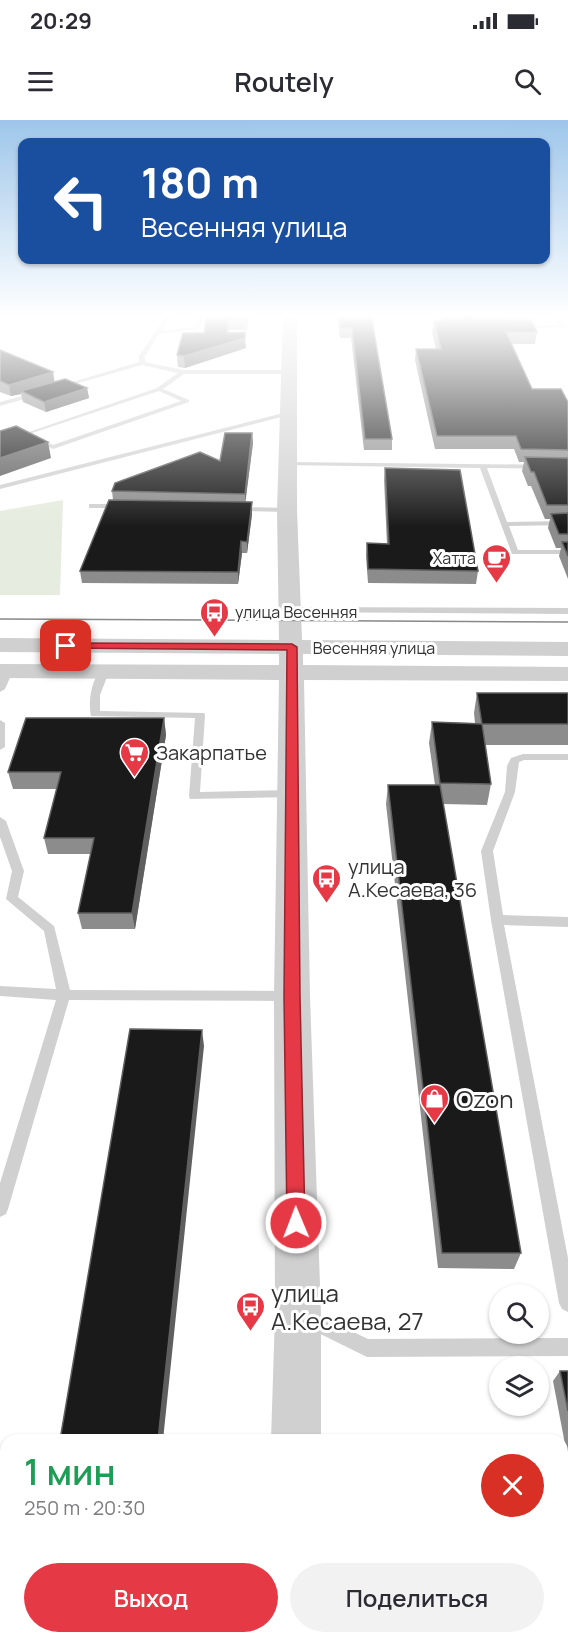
<!DOCTYPE html>
<html lang="ru">
<meta charset="utf-8">
<style>
:root{--surface:#fff;--page:#f2f2f3;--text:#2b2b33;--muted:#7c7c81;--accent:#e63946}
body{margin:0;font-family:Manrope,sans-serif;background:var(--page);color:var(--text);height:100vh;display:flex;flex-direction:column;font-size:22px;white-space:nowrap}
*{box-sizing:border-box;margin:0}
p{font-size:20px;color:var(--muted)}
.icon{flex:none;width:33px;height:33px;fill:none;stroke:currentColor;stroke-width:2;stroke-linecap:round;stroke-linejoin:round}
.map{position:relative;flex:1;overflow:hidden}
.sheet{position:absolute;left:0px;top:1314px;width:568px;height:210px;display:flex;flex-direction:column;background:var(--surface);border-radius:18px 18px 0 0;box-shadow:0 2px 4px #0004}
.sheet>*{flex:none}
.banner{position:absolute;left:18px;top:18px;width:532px;height:126px;border-radius:12px;box-shadow:0 2px 4px #0004;background:#1a4fa0;color:#fff;overflow:hidden}
.buttons{position:absolute;left:489px;top:1164px;display:grid;gap:12px}
.buttons a{display:grid;place-items:center;width:60px;height:60px;border-radius:50%;background:var(--surface);box-shadow:0 2px 4px #0004;font-size:30px}
.pin{position:absolute;display:grid;place-items:center;width:51px;height:51px;color:#fff;margin:-26px;border-radius:12px;box-shadow:0 3px 9px #0006}
.me{position:absolute;width:66px;margin:-33px;rotate:359deg;stroke-linejoin:round;filter:drop-shadow(0 0 4px #0008)}
.turn{display:flex;align-items:center;gap:21px;height:126px;padding:0 24px;font-size:27px}
.turn .icon{width:78px;height:78px;stroke-width:2.5}
.turn b{display:block;font-size:42px;line-height:51px}
.round{display:grid;place-items:center;flex:none;width:63px;height:63px;border-radius:32px;background:var(--page)}
.summary{display:flex;align-items:center;justify-content:space-between;height:102px;padding:0 24px}
h1{font-size:36px;font-weight:600;line-height:45px;color:#1e9e55}
.button{display:flex;gap:12px;margin-top:auto;padding:12px 24px}
.button a{flex:1;height:69px;border-radius:36px;background:var(--accent);color:#fff;font-size:24px;font-weight:600;line-height:69px;text-align:center}
.button a+a{background:var(--page);color:var(--text)}
.status{display:flex;justify-content:space-between;align-items:center;height:42px;padding:0 30px;background:var(--surface);direction:ltr}
.status svg{height:16px;fill:currentColor}
header{display:flex;justify-content:space-between;align-items:center;height:78px;padding:0 24px;background:var(--surface);font-size:27px;font-weight:600}
.map>svg:first-child{display:block}
.green{fill:#e6ecdf}
.lines{fill:none;stroke-linecap:round;stroke-linejoin:round}
.service{fill:#d0d0d0;fill-rule:evenodd}
.tertiary{fill:#d0d0d0;fill-rule:evenodd}
.tram{stroke:#888;stroke-width:1.5}
.wall{fill:#8c8c8c}
.shaded-wall{fill:#5f5f5f}
.building{fill:#1a1a1a;stroke:#5f5f5f;stroke-width:1.5}
.route{fill:#e63946;stroke:#96252e;stroke-width:1.5}
.labels{text-anchor:middle;dominant-baseline:central;stroke-width:6;stroke-linejoin:round;paint-order:stroke}
.far-poi-label{font-size:16px;fill:#333;stroke:#fff;text-anchor:end}
.far-street-label{font-size:16px;fill:#333;stroke:#fff}
.poi-label{font-size:20px;fill:#333;stroke:#fff;text-anchor:start}
.near-poi-label{font-size:24px;fill:#333;stroke:#fff;text-anchor:start}
</style>
<div class="status"><b>20:29</b><svg viewBox="0 0 49 12"><path d="M0 12V9h3v3zM5 12V6h3v6zM10 12V3h3v9zM15 12V0h3v12zM26 1h20v11H26zM47 4h2v5h-2z"/></svg></div>
<header><svg class="icon" aria-label="menu" viewBox="0 0 24 24"><path d="M4 6h16M4 12h16M4 18h16"/></svg>Routely<svg class="icon" aria-label="search" viewBox="0 0 24 24"><circle cx="10" cy="10" r="6"/><path d="M15 15l6 6"/></svg></header>
<div class="map">
<svg width="568" height="1524" viewBox="0 0 568 1524">
<rect width="100%" height="100%" fill="#fff"/>
<!-- green -->
<path class="green" d="M63 380 60 475H0V391Z"/>
<g class="lines">
<!-- service -->
<g class="service">
<path d="M170 194H176L169 199 161 211 195 207 198 194H204L199 209 159 214 145 236V242L183 250H289L292 252 289 254H184L163 269 189 280V282L53 329 32 319 37 318 53 325 181 281 159 271 23 316V314L157 268 178 253 142 245 61 268 56 267 139 242V236L165 197Z"/>
<path d="M503 194H508L516 205H560L552 194H557L567 207 514 209Z"/>
<path d="M37 272 39 275 0 286V282Z"/>
<path d="M287 292 290 294 289 295 0 369V365Z"/>
<path d="M288 342 568 345V349L487 348 507 402 568 401V405L509 406 518 430H568V434H512L480 348 286 345 285 344Z"/>
<path d="M89 384H121L125 386 121 388H89Z"/>
<path d="M235 387 287 388 291 390 287 392 238 391 234 389Z"/>
<path d="M291 487 568 488V494L288 492 287 490Z"/>
<path d="M8 548 13 551 5 569 0 572V558L5 549Z"/>
<path d="M104 549 109 552 100 575V591L204 593 205 595 200 672 293 670 298 674 297 677 190 679 189 676 195 598 91 596C88 583 91 556 104 549Z"/>
<path d="M0 600 5 603V627L0 630Z"/>
<path d="M523 634H568V640H524L519 642 515 672 493 731 503 795 568 797V807L504 805 568 1138V1192L562 1189 559 1183 491 800 481 731 505 672 507 646 511 638Z"/>
<path d="M0 697 6 701 24 751 18 777 54 806 70 870 290 871 295 872 297 876 295 880 290 881 69 880 8 1089 6 1094 0 1097V1063L56 880 0 876V866L56 869 44 811 6 779 12 751 0 717Z"/>
<path d="M306 1189 368 1219 568 1218V1236L367 1237 300 1204 297 1198 300 1192Z"/>
</g>
<!-- tertiary -->
<g class="tertiary">
<path d="M283 194H297V390L302 520 568 522V536L303 534V545L568 547V561L304 560 310 876 321 1194V1320H271L275 1194 274 876 279 560 0 558V544L279 545V534L0 532V518L279 520 277 390Z"/>
<rect x="264" y="1518" width="56" height="6"/>
</g>
<!-- tram -->
<path class="tram" d="M0 499 568 502"/>
</g>
<!-- wall -->
<g class="wall">
<path d="M207 194H249L247 210H229L228 213 246 228 185 248 178 247 177 235 204 213Z"/>
<path d="M337 194H371L392 319V330H364L351 218H340Z"/>
<path d="M437 194H507V199H515L511 194H526L525 200 537 212 535 224H511L532 269 568 282V459L559 436 561 428H556L548 408 550 399H545L531 366H528L522 351 524 342H519L514 329H435L415 240 416 229H436L432 212 434 201H439Z"/>
<path d="M0 230 54 262 87 268 89 278 46 292 23 282 21 274 11 276 0 272Z"/>
<path d="M252 313 253 323 245 382 252 394 247 433H242L238 464 82 463 80 451 113 380 112 371 220 341Z"/>
<path d="M385 348 478 451 476 464 368 463 366 436 367 423 387 424 384 360Z"/>
<path d="M477 573H568V625H485L491 664 487 685 443 684 521 1133 514 1149 438 1148 386 684 388 665H435L429 623 432 602 475 603 474 593Z"/>
<path d="M164 598 166 615 135 809H82L78 793 91 734H48L44 718 57 669H13L8 652Z"/>
<path d="M560 1251H568V1340L553 1261Z"/>
<path d="M6 1518H142V1522Z"/>
<path d="M523 1518H562L568 1524H524Z"/>
</g>
<!-- shaded-wall -->
<g class="shaded-wall">
<path d="M228 200 229 210 227 223 245 218 246 228 185 248 184 236Z"/>
<path d="M53 252 55 264 21 271V274L11 276 9 265Z"/>
<path d="M87 268 89 278 46 292 44 282Z"/>
<path d="M252 313 253 323 245 385V374Z"/>
<path d="M48 322 51 338 0 356V338Z"/>
<path d="M252 382V394L247 433V422Z"/>
<path d="M241 421 242 433 238 464V452Z"/>
<path d="M164 598 166 615 135 809 132 793Z"/>
<path d="M202 910 204 926 163 1320H158Z"/>
<path d="M26 1518H32L34 1519V1524H25Z"/>
</g>
<!-- building -->
<g class="building">
<path d="M207 194H247V199L228 200 227 213 245 212V218L184 236 177 235 183 213H204Z"/>
<path d="M338 194H371L392 319H365L352 208H341Z"/>
<path d="M443 197 531 200 537 212H506L532 269H561L568 282V330L521 329 516 316H437L416 229H441L434 201H444Z"/>
<path d="M0 230 53 252 9 265 0 261Z"/>
<path d="M65 259 87 268 44 282 21 271Z"/>
<path d="M16 306 48 322 0 338V311Z"/>
<path d="M225 313H252L245 374 112 371 115 363 200 332 220 341Z"/>
<path d="M525 337 568 338V385H547L534 352H531Z"/>
<path d="M385 348 460 350 478 451 368 449 367 423 389 424Z"/>
<path d="M109 380 252 382 247 422 241 421 238 452 80 451Z"/>
<path d="M568 393V414H559L551 394Z"/>
<path d="M562 422H568V436Z"/>
<path d="M477 573H568V604H482Z"/>
<path d="M26 598H164L132 793H78L94 718H44L61 652H8Z"/>
<path d="M432 602 482 604 491 664 440 663Z"/>
<path d="M388 665H440L521 1133H442Z"/>
<path d="M130 909 202 910 158 1320H60Z"/>
<path d="M560 1251H568V1291Z"/>
<path d="M562 1460H568V1524H532L531 1518H562Z"/>
<path d="M0 1514H6V1518H26L25 1524H0Z"/>
</g>
<!-- sky -->
<linearGradient id="sky" x2="0" y2="1"><stop stop-color="#9ec6ea"/><stop offset="0.48" stop-color="#fff"/><stop offset="1" stop-color="#fff" stop-opacity="0"/></linearGradient>
<rect width="568" height="407" fill="url(#sky)"/>
<!-- route -->
<path class="route" d="M66 523 292 524 297 527 300 876 305 1103 303 1109 296 1112 290 1109 287 1103 284 876 287 530 63 528 61 526Z"/>
<!-- icons -->
<defs>
<symbol id="cafe-pin" viewBox="-11 -11 22 30"><path d="M0 17L-7.5 6A9.5 9.5 0 1 1 7.5 6Z" fill="#e63946" stroke="#fff"/><path d="M-5.5-4.5H6V0H3Q3 3.5 0 3.5H-2.5Q-5.5 3.5-5.5 0ZM3-3.2v2h1.7v-2ZM-6 4.5H4V6H-6Z" fill="#fff"/></symbol>
<symbol id="bus-pin" viewBox="-11 -11 22 30"><path d="M0 17L-7.5 6A9.5 9.5 0 1 1 7.5 6Z" fill="#e63946" stroke="#fff"/><path d="M-5-6H5V4H4V6H2V4H-2V6H-4V4H-5ZM-3.5-4V0h7V-4ZM-3.5 1.2v1.5H-2V1.2ZM2 1.2v1.5H3.5V1.2Z" fill="#fff"/></symbol>
<symbol id="supermarket-pin" viewBox="-11 -11 22 30"><path d="M0 17L-7.5 6A9.5 9.5 0 1 1 7.5 6Z" fill="#e63946" stroke="#fff"/><path d="M-6-5.5h2.5l.6 2H6L4.5 2H-2.5L-4.4-4H-6ZM-1.5 3.2a1.3 1.3 0 1 0 .1 0ZM3 3.2a1.3 1.3 0 1 0 .1 0Z" fill="#fff"/></symbol>
<symbol id="shop-pin" viewBox="-11 -11 22 30"><path d="M0 17L-7.5 6A9.5 9.5 0 1 1 7.5 6Z" fill="#e63946" stroke="#fff"/><path d="M-5-2.5h2.3a2.7 3.5 0 0 1 5.4 0H5L5.5 6h-11ZM-1.5-2.5h3a1.5 2.3 0 0 0-3 0Z" fill="#fff"/></symbol>
</defs>
<g fill-rule="evenodd">
<use href="#cafe-pin" x="480" y="422" width="33" height="45"/>
<use href="#bus-pin" x="198" y="476" width="33" height="45"/>
<use href="#supermarket-pin" x="118" y="616" width="33" height="45"/>
<use href="#bus-pin" x="310" y="742" width="33" height="45"/>
<use href="#shop-pin" x="418" y="962" width="33" height="45"/>
<use href="#bus-pin" x="234" y="1170" width="33" height="45"/>
</g>
<g class="labels">
<!-- far-poi labels -->
<g class="far-poi-label">
<text x="476" y="438">Хатта</text>
<text x="235" y="492" text-anchor="start">улица Весенняя</text>
</g>
<!-- far-street labels -->
<g class="far-street-label">
<text x="374" y="528">Весенняя улица</text>
</g>
<!-- poi labels -->
<g class="poi-label">
<text x="156" y="632">Закарпатье</text>
<text x="348" y="746">улица<tspan x="348" dy="23">А.Кесаева, 36</tspan></text>
</g>
<!-- near-poi labels -->
<g class="near-poi-label">
<text x="456" y="978">Ozon</text>
<text x="271" y="1172">улица<tspan x="271" dy="28">А.Кесаева, 27</tspan></text>
</g>
</g>
</svg>
<div class="buttons">
<a><svg class="icon" aria-label="search" viewBox="0 0 24 24"><circle cx="10" cy="10" r="6"/><path d="M15 15l6 6"/></svg></a>
<a><svg class="icon" aria-label="layers" viewBox="0 0 24 24"><path d="M12 4l9 5-9 5-9-5zM3 14l9 5 9-5"/></svg></a>
</div>
<div class="pin" style="left:66px;top:526px;background:#d93025"><svg class="icon" aria-label="arrive" viewBox="0 0 24 24"><path d="M6 21V4h12l-3 4 3 4H6"/></svg></div>
<svg class="me" style="left:296px;top:1103px" viewBox="-20 -20 40 40"><circle r="17" fill="#e63946" stroke="#fff" stroke-width="3"/><path d="M0-11L8 9 0 5-8 9z" fill="#fff"/></svg>
<div class="banner">
<div class="turn"><svg class="icon" aria-label="left" viewBox="0 0 24 24"><path d="M17 20v-9H6M10 6l-5 5 5 5"/></svg><div><b>180 m</b>Весенняя улица</div></div>
</div>
<section class="sheet">
<div class="summary"><div><h1>1 мин</h1><p>250 m · 20:30</p></div><a class="round" style="background:#d93025;color:#fff"><svg class="icon" aria-label="close" viewBox="0 0 24 24"><path d="M6 6l12 12M18 6L6 18"/></svg></a></div>
<div class="button"><a>Выход</a><a>Поделиться</a></div>
</section>
</div>
